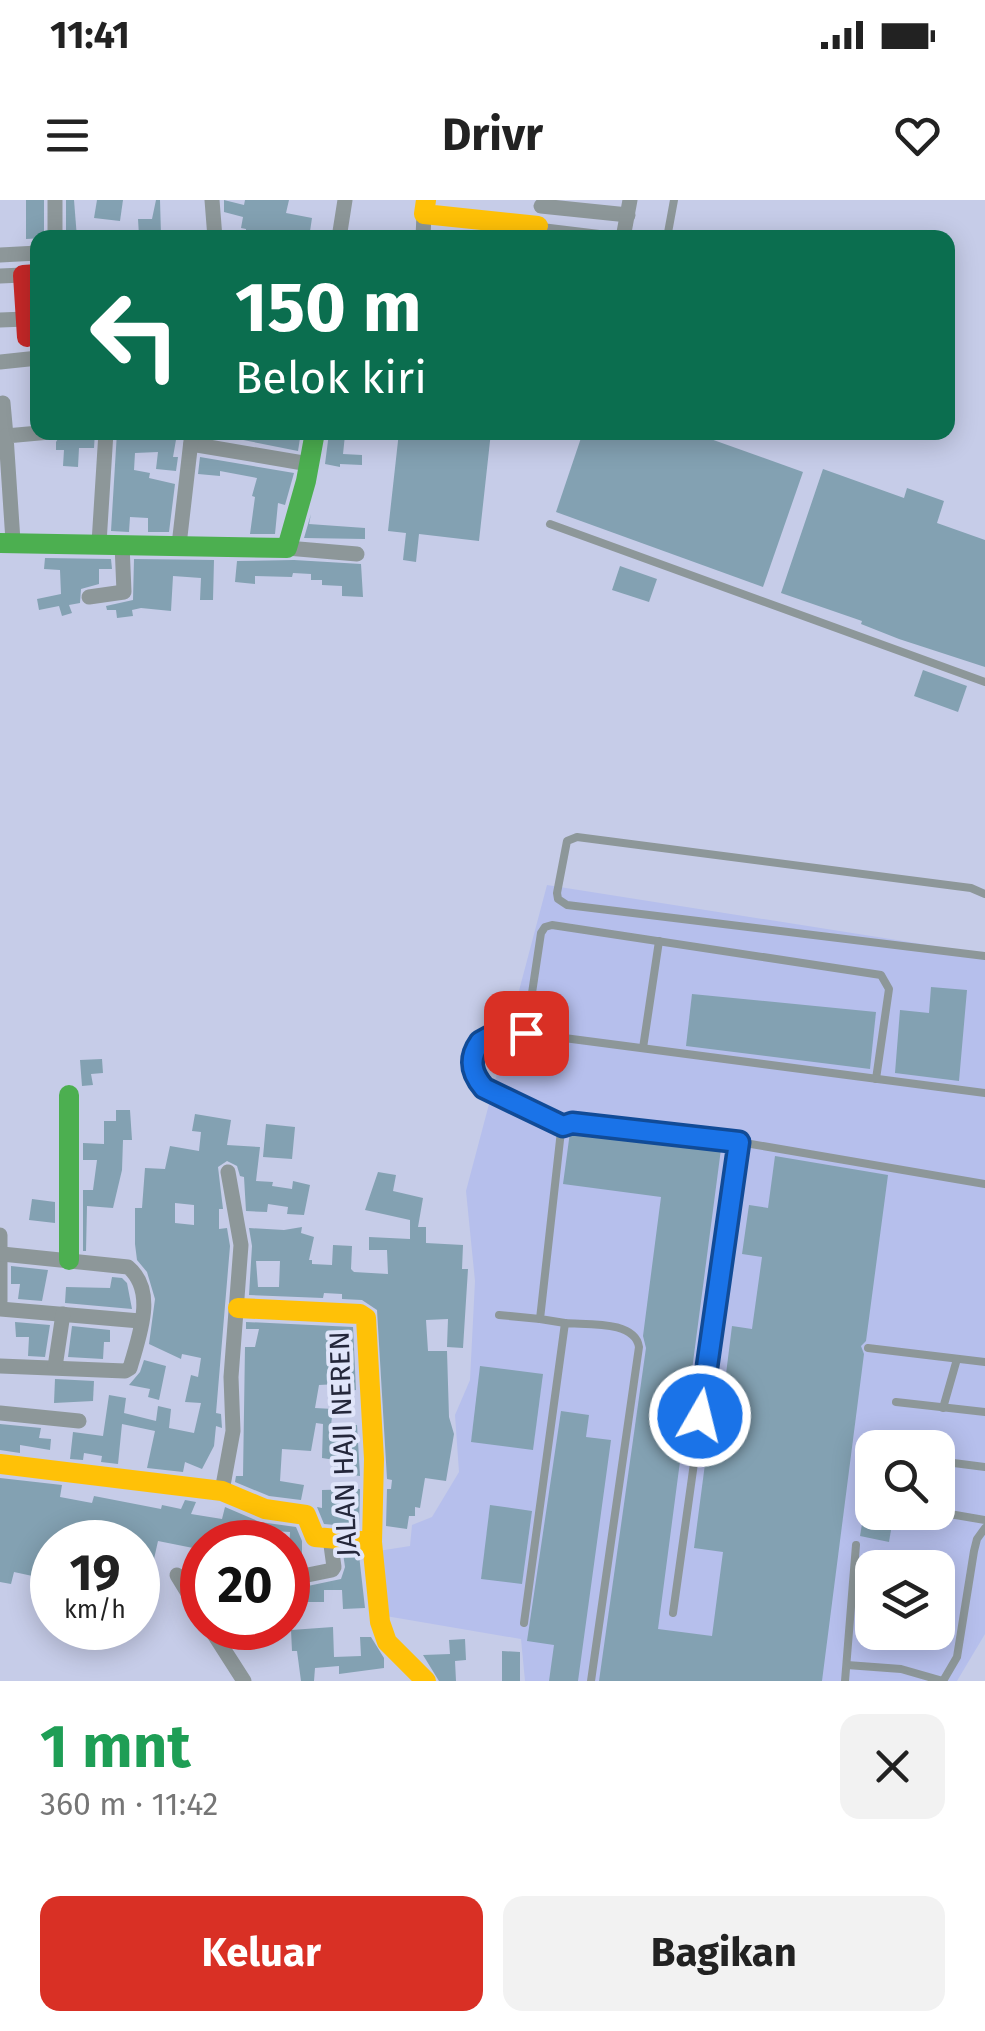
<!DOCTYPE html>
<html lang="id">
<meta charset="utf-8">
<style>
:root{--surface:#fff;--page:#f2f2f2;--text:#222;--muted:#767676;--accent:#d93025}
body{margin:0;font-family:"Fira Sans",sans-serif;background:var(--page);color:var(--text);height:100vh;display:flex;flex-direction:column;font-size:38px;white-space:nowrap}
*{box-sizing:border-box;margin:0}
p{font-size:32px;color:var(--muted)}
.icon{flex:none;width:55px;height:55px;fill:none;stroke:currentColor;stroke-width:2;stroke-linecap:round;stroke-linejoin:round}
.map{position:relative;height:1481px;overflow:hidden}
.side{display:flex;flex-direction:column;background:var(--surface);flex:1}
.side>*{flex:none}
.hud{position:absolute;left:30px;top:30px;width:925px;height:210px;border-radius:20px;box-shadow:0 5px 25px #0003;background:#0b6e4f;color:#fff;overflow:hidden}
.controls{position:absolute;left:855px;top:1230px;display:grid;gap:20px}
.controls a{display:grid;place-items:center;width:100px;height:100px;border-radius:20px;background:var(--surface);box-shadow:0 5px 25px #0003;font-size:50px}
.speed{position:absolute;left:30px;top:1320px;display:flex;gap:20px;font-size:50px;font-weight:700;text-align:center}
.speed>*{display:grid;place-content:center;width:130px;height:130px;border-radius:50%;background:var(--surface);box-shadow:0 5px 25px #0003;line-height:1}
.speed small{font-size:25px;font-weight:400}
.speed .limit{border:15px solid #d22;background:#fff;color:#111}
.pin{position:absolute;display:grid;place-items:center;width:85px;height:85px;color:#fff;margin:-42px;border-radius:20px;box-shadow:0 5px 15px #0006}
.me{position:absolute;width:110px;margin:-55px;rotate:8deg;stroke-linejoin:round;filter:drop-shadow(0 0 8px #0008)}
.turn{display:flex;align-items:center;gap:35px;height:210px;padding:0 40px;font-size:45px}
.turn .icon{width:130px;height:130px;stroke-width:2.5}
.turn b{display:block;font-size:70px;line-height:85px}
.round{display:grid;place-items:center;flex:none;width:105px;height:105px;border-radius:20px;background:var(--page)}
.head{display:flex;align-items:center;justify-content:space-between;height:170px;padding:0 40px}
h1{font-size:60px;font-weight:700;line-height:75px;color:#1e9e55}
.primary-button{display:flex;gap:20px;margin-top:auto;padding:20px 40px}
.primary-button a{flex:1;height:115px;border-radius:20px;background:var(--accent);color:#fff;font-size:40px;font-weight:700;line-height:115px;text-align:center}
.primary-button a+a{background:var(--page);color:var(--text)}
.status{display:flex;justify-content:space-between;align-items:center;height:70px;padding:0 50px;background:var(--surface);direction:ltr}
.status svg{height:28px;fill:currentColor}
header{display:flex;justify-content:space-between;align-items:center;height:130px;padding:0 40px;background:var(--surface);font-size:45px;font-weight:700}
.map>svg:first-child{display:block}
.built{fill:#b6bfec;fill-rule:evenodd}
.building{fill:#83a1b2;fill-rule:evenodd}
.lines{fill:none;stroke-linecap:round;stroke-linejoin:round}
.lane{stroke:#8d9799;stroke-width:8}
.street{stroke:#8d9799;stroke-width:15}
.fast{stroke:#4caf50;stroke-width:20}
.slow{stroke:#ffc107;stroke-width:20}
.jam{stroke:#c62828;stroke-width:20}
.route-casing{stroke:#114b97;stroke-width:25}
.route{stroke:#1a73e8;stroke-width:18}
.labels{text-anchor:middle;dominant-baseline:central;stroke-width:8;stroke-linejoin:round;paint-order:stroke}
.street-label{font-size:28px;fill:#24273b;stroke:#e0e5fa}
</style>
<div class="status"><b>11:41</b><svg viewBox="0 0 49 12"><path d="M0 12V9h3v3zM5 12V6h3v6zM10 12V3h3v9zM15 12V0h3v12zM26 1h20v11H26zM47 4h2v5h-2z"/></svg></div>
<header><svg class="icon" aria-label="menu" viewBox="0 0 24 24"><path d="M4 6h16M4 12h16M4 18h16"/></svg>Drivr<svg class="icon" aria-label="heart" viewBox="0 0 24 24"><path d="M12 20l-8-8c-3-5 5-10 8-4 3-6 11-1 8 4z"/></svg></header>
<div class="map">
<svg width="985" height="1481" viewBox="0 0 985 1481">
<rect width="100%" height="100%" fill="#c6cce8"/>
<!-- built -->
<path class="built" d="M547 685 985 754V1434L957 1481H525L521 1439 380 1415 372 1352 410 1346 412 1325 432 1317 459 1272 455 1215 470 1180 475 1081 466 991ZM872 1248H938V1312H872ZM872 1368H938V1432H872Z"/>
<!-- building -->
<g class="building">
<path d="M26 0H44V38L26 39Z"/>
<path d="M66 0H74L77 38H66Z"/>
<path d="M97 0H123L120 21 94 18Z"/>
<path d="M156 0H160L161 35 139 36 138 19H152Z"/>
<path d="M224 0 244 5 245 0H289L286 13 312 18 309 38H246V29L241 28 243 17 224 12Z"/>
<path d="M80 232H95L94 248H79L78 267 63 266 64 250H56V242L61 234Z"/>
<path d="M117 232 177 234 173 257H178L176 271 156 269 158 252 135 253 134 270 150 273 149 278 175 284 169 332H148V318L130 317 129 332 111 331Z"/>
<path d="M203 232H301L298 251Z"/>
<path d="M399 232H491L479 341 419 334 416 362 403 360 406 333 388 331Z"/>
<path d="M583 232H691L803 272 763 387 556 312Z"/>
<path d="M329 233 345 235 343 254 362 255V265L340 264V267L325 264Z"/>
<path d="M200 257 294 273 285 305 278 303 275 334H250L255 297 252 296 257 278 220 271V276L198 274Z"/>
<path d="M823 269 904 298 907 288 944 301 937 323 985 340V467L899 439 861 424 862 421 781 393Z"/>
<path d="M311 314 309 324 365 328V339L304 338Z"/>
<path d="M45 358 111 359 112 369H99V384L81 389 80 403 69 405 72 413 62 416 59 406 39 410 37 399 61 394 60 370 44 369Z"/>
<path d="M134 359 214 360 213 400H200L201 378 173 376 171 411 141 408 132 410 133 416 117 418 116 410H107L106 406 133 400Z"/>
<path d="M294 360 361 364 363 397 342 396V386L322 385V380H311V374L293 373 292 377 255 376V384L235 382 237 361Z"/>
<path d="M620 366 657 379 649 402 612 390Z"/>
<path d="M923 470 967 486 958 512 914 496Z"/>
<path d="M931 787 967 790 959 881 895 873 900 810 929 813Z"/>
<path d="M692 794 876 812 870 869 686 846Z"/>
<path d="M102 859 103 873 91 874 93 885 82 886 80 860Z"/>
<path d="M116 910H130L132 940H123L122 970 113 1008 87 1006 86 1051H83V990H93L97 960H83V943L104 944V921H116Z"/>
<path d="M195 914 231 920 227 945 260 947 256 981 273 982 272 986 292 989 293 981 310 985 304 1015 287 1014 288 1007 268 1004 267 1012 246 1011 244 977 240 976 237 966 227 961 218 967 223 1009H219V1029L227 1028 230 1046 216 1213 221 1214 222 1228 216 1226 214 1246 202 1269 185 1262 183 1272 147 1268 155 1231 122 1224 118 1264 101 1262 102 1256 84 1253 83 1260 70 1259 73 1232 103 1236 109 1195 126 1198 124 1213 156 1221 158 1206 171 1209 169 1228 194 1233 201 1203 185 1202 191 1175 198 1177 201 1158 182 1154 181 1159 149 1144 155 1099 147 1072 137 1060 135 1044V1008H142L145 968 165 969 170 946 199 951 201 932 192 931ZM175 1003 194 1005V1025L175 1023Z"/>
<path d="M266 924 295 927 292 959 263 957Z"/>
<path d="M570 932 721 949 658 1429 712 1436 723 1352 694 1348 717 1172 726 1174 732 1126 752 1129 762 1057 742 1054 749 1005 768 1008 775 956 888 975 866 1141 861 1146 864 1154 822 1481H599L646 1148 643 1136 661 997 563 984Z"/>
<path d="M378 972 396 975 393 991 423 998 418 1027H426V1043L463 1045 462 1069H468L463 1148 447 1147 448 1119 426 1120 428 1151H447L449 1217 454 1234 446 1281 425 1278 420 1308 415 1307V1316H409L407 1329 386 1326 387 1289H391L392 1280 387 1279 377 1110 362 1100 342 1099V1094L324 1093 323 1098 249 1095 252 1046 249 1028 284 1030 302 1027 301 1033 314 1037 309 1060H312V1064L332 1065 333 1045 352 1046 351 1069 354 1072 388 1074 387 1050H369V1037L410 1039V1020L365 1010ZM256 1061H280L279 1087H258Z"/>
<path d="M32 999 55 1002V1023L29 1020Z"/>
<path d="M11 1066 48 1070 42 1101 18 1099 20 1084H11Z"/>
<path d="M112 1077 122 1078 127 1083 132 1109 65 1103 66 1087 110 1088Z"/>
<path d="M15 1122 50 1125 45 1157 28 1156 29 1137H16Z"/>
<path d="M246 1122 353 1127 356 1190 349 1191 350 1199 338 1200V1184L319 1185 315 1208 333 1209 331 1225H357L360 1276 333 1272 335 1260 322 1258 323 1224 316 1223 311 1251 282 1249 280 1281 304 1285 301 1300 269 1296 235 1282 236 1276H243L245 1147H255L259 1129H246Z"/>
<path d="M72 1126 110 1130V1142H104L103 1159 68 1157Z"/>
<path d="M144 1160 166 1166 159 1200 148 1197 150 1189 129 1185 140 1172Z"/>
<path d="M480 1166 543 1174 533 1250 471 1242Z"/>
<path d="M55 1179 94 1181 93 1201 54 1203Z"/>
<path d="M561 1211 589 1215 586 1237 611 1240 578 1481H549L554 1445 527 1441Z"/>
<path d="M0 1224 41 1228 39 1238 51 1239 50 1250 20 1245V1253L0 1250Z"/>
<path d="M0 1278 62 1285 60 1297 92 1303 94 1296 161 1309 162 1305 181 1309 185 1300 196 1302 191 1314 222 1319 225 1307 260 1322 296 1327 302 1341V1355L289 1354 290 1332 241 1329 239 1340 202 1337V1373H197L193 1348 158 1341 154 1359 138 1356V1342H52V1363L40 1361 37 1377 14 1372 11 1384 0 1382Z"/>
<path d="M360 1289 359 1327 324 1324 317 1307 322 1308V1290Z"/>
<path d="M490 1305 532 1311 522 1384 481 1379Z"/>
<path d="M864 1312H894L889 1342 860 1336Z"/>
<path d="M343 1353 359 1355 365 1408 343 1409 342 1390H324V1402H303V1387L341 1379 345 1367Z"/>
<path d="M333 1427 334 1457 361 1456 360 1437H371L384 1458V1468L339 1474V1466L315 1468 314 1481H301L297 1451H292L291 1430Z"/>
<path d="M465 1439 466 1460 455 1461 456 1481H439L423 1455 450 1454 449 1440Z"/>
<path d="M502 1451 520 1452V1481H502Z"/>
</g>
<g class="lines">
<!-- lane -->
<g class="lane">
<path d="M667 38 674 0"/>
<path d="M550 324 985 482"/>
<path d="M985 694 971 688 577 637 567 641 557 693 558 699 567 705 985 756"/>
<path d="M526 833 541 733 545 727 552 725 881 775 889 789 876 879"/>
<path d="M643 848 659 741"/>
<path d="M563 926 483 888C467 868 469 834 501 831 509 830 518 832 526 833L985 893"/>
<path d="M499 1115 540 1119"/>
<path d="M565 1123 540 1119 561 931 567 924 739 942 985 984"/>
<path d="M868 1148 985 1162"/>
<path d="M896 1202 985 1212"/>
<path d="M943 1208 957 1159"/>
<path d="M938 1261 985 1267"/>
<path d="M938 1312 985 1320"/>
<path d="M673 1413 739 942"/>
<path d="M524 1423 565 1123C587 1125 635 1120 639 1147L591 1481"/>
<path d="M847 1465 901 1469 943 1481"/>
<path d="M845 1481 856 1345"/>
<path d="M943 1481 957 1457 974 1351 977 1339 985 1328"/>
</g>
<!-- street -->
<g class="street">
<path d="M212 0 215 38"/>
<path d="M541 6 628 15"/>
<path d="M537 30 603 38"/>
<path d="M55 38V0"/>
<path d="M339 38 345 0"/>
<path d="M423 38 424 14"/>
<path d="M623 38 630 0"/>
<path d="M0 55 38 53"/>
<path d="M0 76 23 75"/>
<path d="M0 120 26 119"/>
<path d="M0 162 38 158"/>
<path d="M3 203 6 236"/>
<path d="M191 244 309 264"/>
<path d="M13 341 6 236 50 232"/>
<path d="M99 343 106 232"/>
<path d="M179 345 192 232"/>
<path d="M287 348 357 354"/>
<path d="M89 397 124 392 122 344"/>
<path d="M0 1035V1101"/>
<path d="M0 1109 140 1121"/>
<path d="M0 1166 125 1171 130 1168C139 1136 157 1091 128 1067L2 1054"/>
<path d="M55 1167 63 1114"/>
<path d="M0 1213 79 1221"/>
<path d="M222 1291 233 1231 231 1177 241 1045 228 972"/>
<path d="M177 1375 202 1416"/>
<path d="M288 1379 332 1370 334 1367 330 1338"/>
<path d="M210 1428 244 1481"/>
</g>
<!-- fast -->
<g class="fast">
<path d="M0 343 287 348 306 281 315 232"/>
<path d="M69 895V1060"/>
</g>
<!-- slow -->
<g class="slow">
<path d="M426 0 424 14 538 26"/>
<path d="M238 1108 360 1114 366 1118 374 1259 372 1342 380 1422 387 1442 426 1481"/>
<path d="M0 1264 222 1291 265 1309 306 1315 315 1337 372 1342"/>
</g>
<!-- jam -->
<path class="jam" d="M27 137 23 75 38 74"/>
</g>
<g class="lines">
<defs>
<path id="route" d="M526 833 500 831 480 842C468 859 471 873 484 888L563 926 572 923 739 942 700 1216"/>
</defs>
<!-- route casing -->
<use href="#route" class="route-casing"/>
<!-- route -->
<use href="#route" class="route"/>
</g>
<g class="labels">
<!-- street labels -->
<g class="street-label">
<text transform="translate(343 1244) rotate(-92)">JALAN HAJI NEREN</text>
</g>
</g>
</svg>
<div class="controls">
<a><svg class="icon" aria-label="search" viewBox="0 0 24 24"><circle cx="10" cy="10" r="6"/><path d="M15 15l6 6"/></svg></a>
<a><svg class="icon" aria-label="layers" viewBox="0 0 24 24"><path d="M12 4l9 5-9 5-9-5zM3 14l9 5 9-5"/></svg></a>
</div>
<div class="speed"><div>19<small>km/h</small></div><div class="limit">20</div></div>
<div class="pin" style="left:526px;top:833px;background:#d93025"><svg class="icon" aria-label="arrive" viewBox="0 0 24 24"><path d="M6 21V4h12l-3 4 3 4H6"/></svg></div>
<svg class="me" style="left:700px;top:1216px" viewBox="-20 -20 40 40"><circle r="17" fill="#1a73e8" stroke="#fff" stroke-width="3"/><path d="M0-11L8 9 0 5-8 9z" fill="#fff"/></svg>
<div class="hud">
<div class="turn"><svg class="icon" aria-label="left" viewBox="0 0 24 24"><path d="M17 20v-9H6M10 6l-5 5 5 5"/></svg><div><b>150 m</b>Belok kiri</div></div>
</div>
</div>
<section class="side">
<div class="head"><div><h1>1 mnt</h1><p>360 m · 11:42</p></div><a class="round"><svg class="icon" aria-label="close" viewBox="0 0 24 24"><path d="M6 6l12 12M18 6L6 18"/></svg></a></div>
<div class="primary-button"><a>Keluar</a><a>Bagikan</a></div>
</section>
